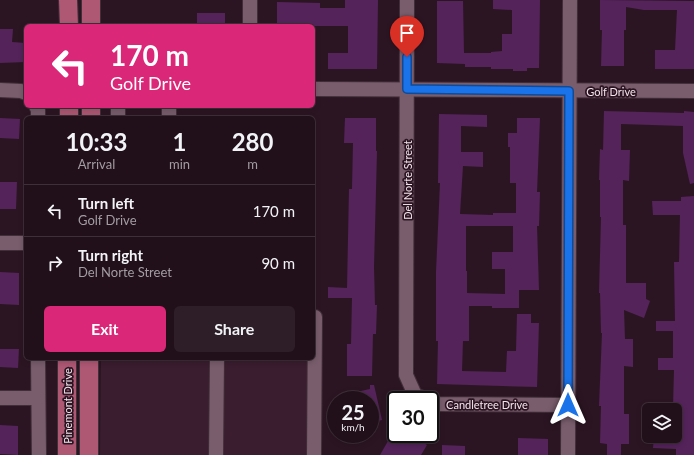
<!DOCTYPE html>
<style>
:root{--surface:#21101a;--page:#2d1e27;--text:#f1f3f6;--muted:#a29da2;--line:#3e3039;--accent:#db2777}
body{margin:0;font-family:Lato,sans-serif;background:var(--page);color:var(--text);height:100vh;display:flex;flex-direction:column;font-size:15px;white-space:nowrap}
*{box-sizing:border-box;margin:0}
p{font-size:13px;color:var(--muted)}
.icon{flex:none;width:22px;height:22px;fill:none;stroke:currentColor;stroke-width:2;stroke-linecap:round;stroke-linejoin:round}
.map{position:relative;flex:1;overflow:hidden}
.sheet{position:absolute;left:24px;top:116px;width:291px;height:244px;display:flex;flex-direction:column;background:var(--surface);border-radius:6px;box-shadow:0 2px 6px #0003,0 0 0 1px var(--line)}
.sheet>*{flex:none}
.top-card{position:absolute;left:24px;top:24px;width:291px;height:84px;border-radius:6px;box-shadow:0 2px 6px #0003,0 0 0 1px var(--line);background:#db2777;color:#fff;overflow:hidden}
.controls{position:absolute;left:642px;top:403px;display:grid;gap:8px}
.controls a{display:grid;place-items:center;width:40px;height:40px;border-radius:6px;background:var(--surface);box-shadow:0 2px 6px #0003,0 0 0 1px var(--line);font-size:20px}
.speed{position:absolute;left:327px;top:391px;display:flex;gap:8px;font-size:20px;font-weight:700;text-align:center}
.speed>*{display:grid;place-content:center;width:52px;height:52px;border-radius:50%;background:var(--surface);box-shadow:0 2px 6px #0003,0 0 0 1px var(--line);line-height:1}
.speed small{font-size:10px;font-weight:400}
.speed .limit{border:2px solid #111;border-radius:6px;background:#fff;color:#111}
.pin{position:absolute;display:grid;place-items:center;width:34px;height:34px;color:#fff;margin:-41px -17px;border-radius:50% 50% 50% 0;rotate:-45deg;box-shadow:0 0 4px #0007}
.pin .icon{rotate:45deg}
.me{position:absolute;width:44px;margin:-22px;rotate:0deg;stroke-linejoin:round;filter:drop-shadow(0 0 3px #0008)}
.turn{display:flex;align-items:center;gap:14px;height:84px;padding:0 20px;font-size:18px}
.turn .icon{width:52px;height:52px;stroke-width:2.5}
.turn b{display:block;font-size:28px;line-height:34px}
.eta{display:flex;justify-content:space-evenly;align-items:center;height:68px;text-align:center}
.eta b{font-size:24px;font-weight:700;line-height:28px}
.cta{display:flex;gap:8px;margin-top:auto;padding:8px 20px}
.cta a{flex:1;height:46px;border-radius:6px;background:var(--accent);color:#fff;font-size:16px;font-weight:700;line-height:46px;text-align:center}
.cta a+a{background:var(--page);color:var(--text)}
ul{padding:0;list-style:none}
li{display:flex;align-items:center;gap:12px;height:52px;padding:0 20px;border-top:1px solid var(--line)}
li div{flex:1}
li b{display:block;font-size:15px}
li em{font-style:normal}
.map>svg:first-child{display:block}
.built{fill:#3a1d2f}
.building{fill:#54235a;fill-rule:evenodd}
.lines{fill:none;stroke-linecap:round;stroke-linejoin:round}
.minor-casing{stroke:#402f39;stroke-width:16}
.major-casing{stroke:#402f39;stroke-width:20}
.minor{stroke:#795d6c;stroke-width:14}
.major{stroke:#ae5874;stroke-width:18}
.route-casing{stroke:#114b97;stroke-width:10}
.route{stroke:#1a73e8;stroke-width:7}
.labels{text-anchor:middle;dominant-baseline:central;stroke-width:3.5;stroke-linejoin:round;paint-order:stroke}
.street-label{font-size:11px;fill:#f4e4ec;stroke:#2c1523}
</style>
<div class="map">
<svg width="694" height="455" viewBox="0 0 694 455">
<rect width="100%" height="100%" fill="#2c1523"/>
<!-- built -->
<path class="built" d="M101 358H313L317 455H100Z"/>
<!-- building -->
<g class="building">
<path d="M345 0H378L377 69H328V53H348V26H277V2L320 3V8H345Z"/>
<path d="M493 0H540L539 68H527V71H513V69H491V67H465V64L437 63V1H463L464 53H491V52L502 51V34H512V10L493 9Z"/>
<path d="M600 0 694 1V69H655V50H675L677 10H644L626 7V30H624V66H601L602 30H600Z"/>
<rect x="197" y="13" width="28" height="13"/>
<path d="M0 29H13L12 42 26 43V62L0 63Z"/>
<path d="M604 111 684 113V111L694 112V183L690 184 683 153V126L621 124V150H630L629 181 623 180V225H626V283H646V299L650 301 644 318 624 310 625 339H633V367L624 366V414H629V444H621V455H607V444L600 443 601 406H599L602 333H601L600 293H599L601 217H600V180H599L600 149 603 150Z"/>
<path d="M439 114 487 115V127L461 126V152H483V167L463 166 460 214 493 215V213H516V183H510V147H508V133H517V118H540L537 192H540L539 226H537L539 290H519V308H492V306H469V341H463L462 371 506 372 507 351H516L517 314H531V323H539L537 387 437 384 438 341H436V272L440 183H438ZM466 226H513V252H492V269H505V294L467 293V271H466Z"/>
<path d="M0 118 20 119 19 139 0 138Z"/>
<path d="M345 118H376V151H377L374 267 375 305H377L376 334H373L372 376H347V344H351L352 298H328V287L347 288 349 189H352L353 143H344Z"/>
<path d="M0 182H17L16 209H0Z"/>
<path d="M694 196V455H676V449L653 448 654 436H675V407H673L674 370H658V358H673V331H656V321H675L674 262H679L680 215H653L652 201H681V197Z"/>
<path d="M0 272 19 273V305L0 304Z"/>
<path d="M0 349H19L18 368 0 367Z"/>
<path d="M370 385H374L382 420 370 423V400H338V396L370 389Z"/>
<path d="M0 425 18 426V455L0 454Z"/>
<path d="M392 434H410L427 445 421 455H380Z"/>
<path d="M518 438 548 439V455H518Z"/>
<path d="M442 445 465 446V455H442Z"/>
</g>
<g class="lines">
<defs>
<g id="minor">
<path d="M407 0 406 375 415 395 427 400"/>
<path d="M250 26V0"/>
<path d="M313 89 694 91"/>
<path d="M0 90 21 91 26 93"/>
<path d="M36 106 38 110V118"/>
<path d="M118 118V106"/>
<path d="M169 118V106"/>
<path d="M0 243H26"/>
<path d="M313 317H315L314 455"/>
<path d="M38 358 39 455"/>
<path d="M0 398H38"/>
<path d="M430 402 435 404 568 405"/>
<path d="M216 455 217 358"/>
<path d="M568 455 570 0"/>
</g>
<g id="major">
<path d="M68 0 69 26"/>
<path d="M91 0V26"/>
<path d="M69 118V106"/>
<path d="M91 118V106"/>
<path d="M67 455V358"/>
<path d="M89 455V358"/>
</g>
</defs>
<!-- minor casing -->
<use href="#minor" class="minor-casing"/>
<!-- major casing -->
<use href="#major" class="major-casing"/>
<!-- minor -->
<use href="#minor" class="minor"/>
<!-- major -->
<use href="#major" class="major"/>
</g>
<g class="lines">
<defs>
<path id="route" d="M407 57V89L569 91 568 405"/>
</defs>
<!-- route casing -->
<use href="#route" class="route-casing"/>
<!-- route -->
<use href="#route" class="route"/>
</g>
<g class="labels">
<!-- street labels -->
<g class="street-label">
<text x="611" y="91">Golf Drive</text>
<text transform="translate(407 180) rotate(-90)">Del Norte Street</text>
<text x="487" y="404">Candletree Drive</text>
<text transform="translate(67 406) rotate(-90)">Pinemont Drive</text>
</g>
</g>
</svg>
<div class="controls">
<a><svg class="icon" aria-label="layers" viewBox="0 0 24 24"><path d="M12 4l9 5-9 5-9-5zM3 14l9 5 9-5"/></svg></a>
</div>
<div class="speed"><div>25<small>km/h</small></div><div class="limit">30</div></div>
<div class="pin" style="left:407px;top:57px;background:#d93025"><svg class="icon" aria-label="arrive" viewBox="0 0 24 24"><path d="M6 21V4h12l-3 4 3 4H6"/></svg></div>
<svg class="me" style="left:568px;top:405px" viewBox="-20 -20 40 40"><path d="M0-17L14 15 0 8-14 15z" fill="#1a73e8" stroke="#fff" stroke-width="4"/></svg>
<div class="top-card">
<div class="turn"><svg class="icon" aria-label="left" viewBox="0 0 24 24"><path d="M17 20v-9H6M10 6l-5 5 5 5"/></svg><div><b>170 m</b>Golf Drive</div></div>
</div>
<section class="sheet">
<div class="eta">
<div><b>10:33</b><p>Arrival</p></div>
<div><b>1</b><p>min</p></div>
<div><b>280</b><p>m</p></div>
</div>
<ul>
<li><svg class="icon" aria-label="left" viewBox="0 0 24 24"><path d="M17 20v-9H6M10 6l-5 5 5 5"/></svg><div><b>Turn left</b><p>Golf Drive</p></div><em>170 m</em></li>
<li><svg class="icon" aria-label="right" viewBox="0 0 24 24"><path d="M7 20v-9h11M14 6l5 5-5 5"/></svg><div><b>Turn right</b><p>Del Norte Street</p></div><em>90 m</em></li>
</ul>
<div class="cta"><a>Exit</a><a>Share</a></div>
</section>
</div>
